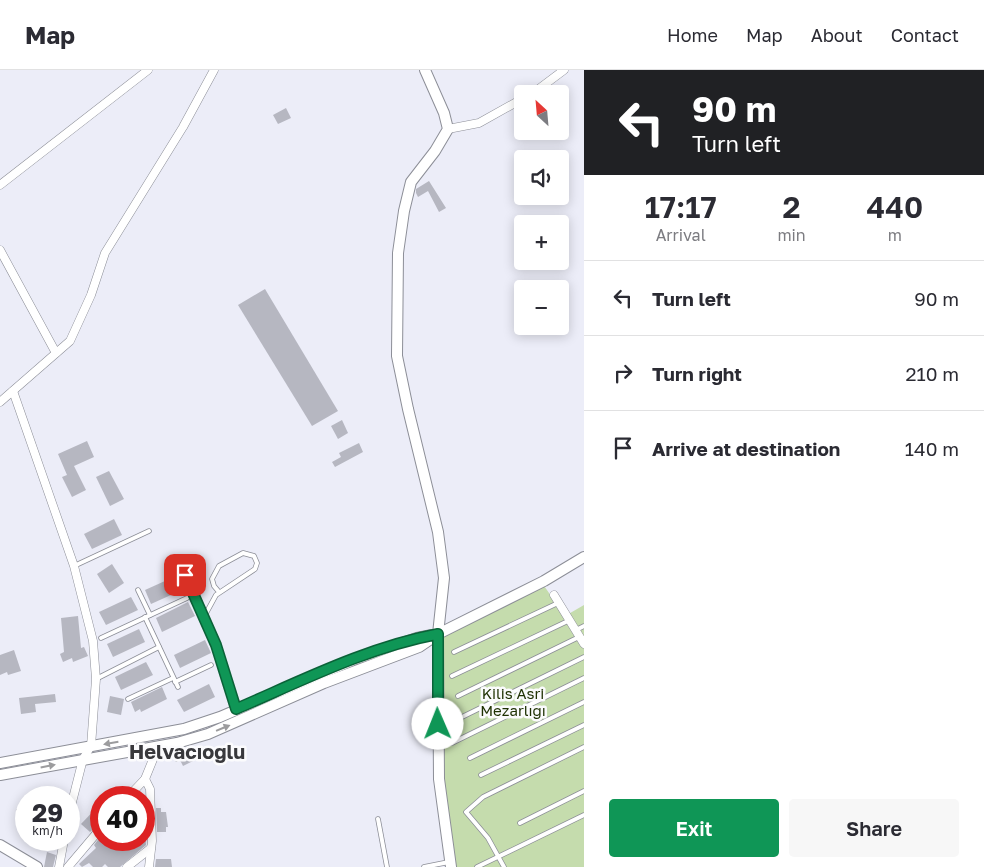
<!DOCTYPE html>
<meta charset="utf-8">
<style>
:root{--surface:#fff;--page:#f7f7f7;--text:#2b2b33;--muted:#7c7c81;--line:#e1e1e2;--accent:#0f9656}
body{margin:0;font-family:"Golos Text",sans-serif;background:var(--page);color:var(--text);height:100vh;display:flex;flex-direction:column;font-size:19px;white-space:nowrap}
*{box-sizing:border-box;margin:0}
p{font-size:16px;color:var(--muted)}
.icon{flex:none;width:28px;height:28px;fill:none;stroke:currentColor;stroke-width:2;stroke-linecap:round;stroke-linejoin:round}
.map{position:relative;flex:1;overflow:hidden}
.panel{display:flex;flex-direction:column;background:var(--surface);width:400px}
.panel>*{flex:none}
.top-card{background:#202124;color:#fff;overflow:hidden}
.needle{width:32px;rotate:334deg}
.tools{position:absolute;left:514px;top:15px;display:grid;gap:10px}
.tools a{display:grid;place-items:center;width:55px;height:55px;border-radius:5px;background:var(--surface);box-shadow:0 2px 12px #0003;font-size:25px}
.speed{position:absolute;left:15px;top:716px;display:flex;gap:10px;font-size:25px;font-weight:700;text-align:center}
.speed>*{display:grid;place-content:center;width:65px;height:65px;border-radius:50%;background:var(--surface);box-shadow:0 2px 12px #0003;line-height:1}
.speed small{font-size:12px;font-weight:400}
.speed .limit{border:8px solid #d22;background:#fff;color:#111}
.pin{position:absolute;display:grid;place-items:center;width:42px;height:42px;color:#fff;margin:-21px;border-radius:10px;box-shadow:0 2px 8px #0006}
.me{position:absolute;width:55px;margin:-28px;rotate:359deg;stroke-linejoin:round;filter:drop-shadow(0 0 4px #0008)}
.turn{display:flex;align-items:center;gap:18px;height:105px;padding:0 25px;font-size:22px}
.turn .icon{width:65px;height:65px;stroke-width:2.5}
.turn b{display:block;font-size:35px;line-height:42px}
.eta{display:flex;justify-content:space-evenly;align-items:center;height:85px;text-align:center}
.eta b{font-size:30px;font-weight:600;line-height:35px}
.action{display:flex;gap:10px;margin-top:auto;padding:10px 25px}
.action a{flex:1;height:58px;border-radius:5px;background:var(--accent);color:#fff;font-size:20px;font-weight:600;line-height:58px;text-align:center}
.action a+a{background:var(--page);color:var(--text)}
ul{padding:0;list-style:none}
li{display:flex;align-items:center;gap:15px;height:75px;padding:0 25px;border-top:1px solid var(--line)}
li div{flex:1}
li b{display:block;font-size:19px}
li em{font-style:normal}
header{display:flex;align-items:center;gap:30px;box-sizing:border-box;height:70px;padding:0 25px;background:var(--surface);border-bottom:1px solid var(--line)}
header strong{font-size:24px}
nav{display:flex;gap:28px;margin-inline-start:auto;font-size:18px}
main{display:flex;flex:1;min-height:0}
.map>svg:first-child{display:block}
.green{fill:#c5dcad}
.building{fill:#b6b7c1}
.lines{fill:none;stroke-linecap:round;stroke-linejoin:round}
.service-casing{stroke:#8c8e97;stroke-width:5.5}
.minor-casing{stroke:#8c8e97;stroke-width:9}
.tertiary-casing{stroke:#8c8e97;stroke-width:12}
.service{stroke:#fff;stroke-width:4}
.minor{stroke:#fff;stroke-width:8}
.tertiary{stroke:#fff;stroke-width:10}
.oneway{fill:#9c9c9e}
.route-casing{stroke:#0a6238;stroke-width:12}
.route{stroke:#0f9656;stroke-width:9}
.labels{text-anchor:middle;dominant-baseline:central;stroke-width:5;stroke-linejoin:round;paint-order:stroke}
.park-label{font-size:15px;fill:#1f3103;stroke:#fbfbfd}
.district-label{font-size:20px;font-weight:bold;fill:#38383c;stroke:#fbfbfd}
</style>
<header>
<strong>Map</strong>
<nav><a>Home</a><a>Map</a><a>About</a><a>Contact</a></nav>
</header>
<main>
<div class="map">
<svg width="584" height="797" viewBox="0 0 584 797">
<rect width="100%" height="100%" fill="#ecedf8"/>
<!-- green -->
<path class="green" d="M540 510 565 546 584 535V797H451L441 725 443 558Z"/>
<!-- building -->
<g class="building">
<path d="M286 38 291 48 278 54 273 45Z"/>
<path d="M429 111 446 138 439 142 428 121 418 127 416 123V119Z"/>
<path d="M265 219 338 341 312 356 238 235Z"/>
<path d="M342 350 348 363 338 369 331 356Z"/>
<path d="M87 371 94 387 74 396 86 420 72 427 62 407 67 405 58 384Z"/>
<path d="M359 373 363 382 335 397 332 392 341 387 339 383Z"/>
<path d="M109 401 124 429 110 436 96 407Z"/>
<path d="M114 449 122 465 92 479 84 464Z"/>
<path d="M112 494 124 513 109 523 97 504Z"/>
<path d="M176 506 182 520 151 534 145 520Z"/>
<path d="M131 527 138 540 106 555 99 542Z"/>
<path d="M188 532 195 546 162 562 156 548Z"/>
<path d="M78 546 81 578 84 577 88 586 73 592 72 588 63 592 60 584 64 582 61 548Z"/>
<path d="M139 559 145 572 113 587 107 574Z"/>
<path d="M205 570 211 583 180 598 174 585Z"/>
<path d="M14 580 21 601 8 605 7 602 0 605V585Z"/>
<path d="M146 592 153 605 121 620 115 607Z"/>
<path d="M209 614 215 627 184 642 177 630Z"/>
<path d="M162 617 167 629 141 642 140 639 135 642 131 632Z"/>
<path d="M55 624 56 632 35 634 36 642 21 644 19 628Z"/>
<path d="M110 626 124 629 121 645 107 642Z"/>
<path d="M192 678 197 687 193 691 183 696 180 690 176 692 173 687Z"/>
<path d="M101 733V752L90 762 81 754Z"/>
<path d="M25 738 26 754 17 755 16 739Z"/>
<path d="M156 738H161V742H166L168 757H166V762H157Z"/>
<path d="M144 750 146 775 120 797H108L105 794 102 797H93L89 793 82 797 79 794 96 778 94 775 101 766V770H144Z"/>
<path d="M47 782 56 785 53 797H44Z"/>
<path d="M156 789H171L172 797H155Z"/>
</g>
<g class="lines">
<defs>
<g id="service">
<path d="M179 493 212 565 236 639"/>
<path d="M74 496 149 461"/>
<path d="M138 520 150 545"/>
<path d="M145 547 178 617"/>
<path d="M204 547 216 525 255 499 257 493 254 486 243 483 219 496 212 509 214 516 219 522"/>
<path d="M576 560 584 556"/>
<path d="M101 568 187 528"/>
<path d="M454 582 558 533"/>
<path d="M452 606 570 550"/>
<path d="M96 609 159 577"/>
<path d="M175 612 211 595"/>
<path d="M458 626 579 567"/>
<path d="M128 629 173 608"/>
<path d="M462 647 584 587"/>
<path d="M452 673 584 608"/>
<path d="M470 688 584 632"/>
<path d="M481 705 584 655"/>
<path d="M378 749 387 797"/>
<path d="M520 753 584 721"/>
<path d="M424 797 449 792"/>
<path d="M477 797 584 745"/>
<path d="M504 797 488 768 466 742 483 727 584 677"/>
</g>
<g id="minor">
<path d="M532 24 564 0"/>
<path d="M448 59 479 53 522 29"/>
<path d="M0 115 148 0"/>
<path d="M0 180 56 283"/>
<path d="M13 321 74 496 93 571 96 609 91 676 83 689 69 744"/>
<path d="M0 332 70 271 91 225 105 183 183 57 214 0"/>
<path d="M554 525 584 574"/>
<path d="M145 709 150 719 152 771 149 797"/>
<path d="M127 728 145 709 158 677"/>
<path d="M59 797 64 770"/>
<path d="M68 797 101 758"/>
<path d="M127 797 151 778"/>
</g>
<g id="tertiary">
<path d="M425 0 444 43 448 59 435 81 411 112 404 141 398 183 397 286 408 339 438 462 444 508 438 564 439 709 451 797"/>
<path d="M0 693 184 659 220 647 356 589 417 568 432 565"/>
<path d="M0 705 177 673 208 664 324 613 419 577 438 564 544 511 584 487"/>
<path d="M0 775 37 797"/>
</g>
</defs>
<!-- service casing -->
<use href="#service" class="service-casing"/>
<!-- minor casing -->
<use href="#minor" class="minor-casing"/>
<!-- tertiary casing -->
<use href="#tertiary" class="tertiary-casing"/>
<!-- service -->
<use href="#service" class="service"/>
<!-- minor -->
<use href="#minor" class="minor"/>
<!-- tertiary -->
<use href="#tertiary" class="tertiary"/>
</g>
<!-- one-way arrows -->
<defs><path id="oneway-solid" d="M-6-.8H1V-3.2L6.5 0L1 3.2V.8H-6Z" transform="scale(1.25)"/></defs>
<g class="oneway">
<use href="#oneway-solid" transform="translate(223 658) rotate(-22)"/>
<use href="#oneway-solid" transform="translate(111 673) rotate(170)"/>
<use href="#oneway-solid" transform="translate(48 696) rotate(-11)"/>
</g>
<g class="lines">
<defs>
<path id="route" d="M185 505 216 575 236 639C301 611 368 577 438 564V654"/>
</defs>
<!-- route casing -->
<use href="#route" class="route-casing"/>
<!-- route -->
<use href="#route" class="route"/>
</g>
<g class="labels">
<!-- park labels -->
<g class="park-label">
<text x="513" y="623">Kilis Asri<tspan x="513" dy="17">Mezarlığı</tspan></text>
</g>
<!-- district labels -->
<g class="district-label">
<text x="187" y="681">Helvacıoğlu</text>
</g>
</g>
</svg>
<div class="tools">
<a><svg class="needle" viewBox="-14 -14 28 28"><path d="M0-13l5 13h-10z" fill="#e53935"/><path d="M0 13l5-13h-10z" fill="#7c7c81"/></svg></a>
<a><svg class="icon" aria-label="sound" viewBox="0 0 24 24"><path d="M4 9h4l5-4v14l-5-4H4zM17 9q2 3 0 6"/></svg></a>
<a>+</a>
<a>−</a>
</div>
<div class="speed"><div>29<small>km/h</small></div><div class="limit">40</div></div>
<div class="pin" style="left:185px;top:505px;background:#d93025"><svg class="icon" aria-label="arrive" viewBox="0 0 24 24"><path d="M6 21V4h12l-3 4 3 4H6"/></svg></div>
<svg class="me" style="left:438px;top:654px" viewBox="-20 -20 40 40"><circle r="19" fill="#fff"/><path d="M0-13L10 11 0 6-10 11z" fill="#0f9656"/></svg>
</div>
<section class="panel">
<div class="top-card">
<div class="turn"><svg class="icon" aria-label="left" viewBox="0 0 24 24"><path d="M17 20v-9H6M10 6l-5 5 5 5"/></svg><div><b>90 m</b>Turn left</div></div>
</div>
<div class="eta">
<div><b>17:17</b><p>Arrival</p></div>
<div><b>2</b><p>min</p></div>
<div><b>440</b><p>m</p></div>
</div>
<ul>
<li><svg class="icon" aria-label="left" viewBox="0 0 24 24"><path d="M17 20v-9H6M10 6l-5 5 5 5"/></svg><div><b>Turn left</b></div><em>90 m</em></li>
<li><svg class="icon" aria-label="right" viewBox="0 0 24 24"><path d="M7 20v-9h11M14 6l5 5-5 5"/></svg><div><b>Turn right</b></div><em>210 m</em></li>
<li><svg class="icon" aria-label="arrive" viewBox="0 0 24 24"><path d="M6 21V4h12l-3 4 3 4H6"/></svg><div><b>Arrive at destination</b></div><em>140 m</em></li>
</ul>
<div class="action"><a>Exit</a><a>Share</a></div>
</section>
</main>
